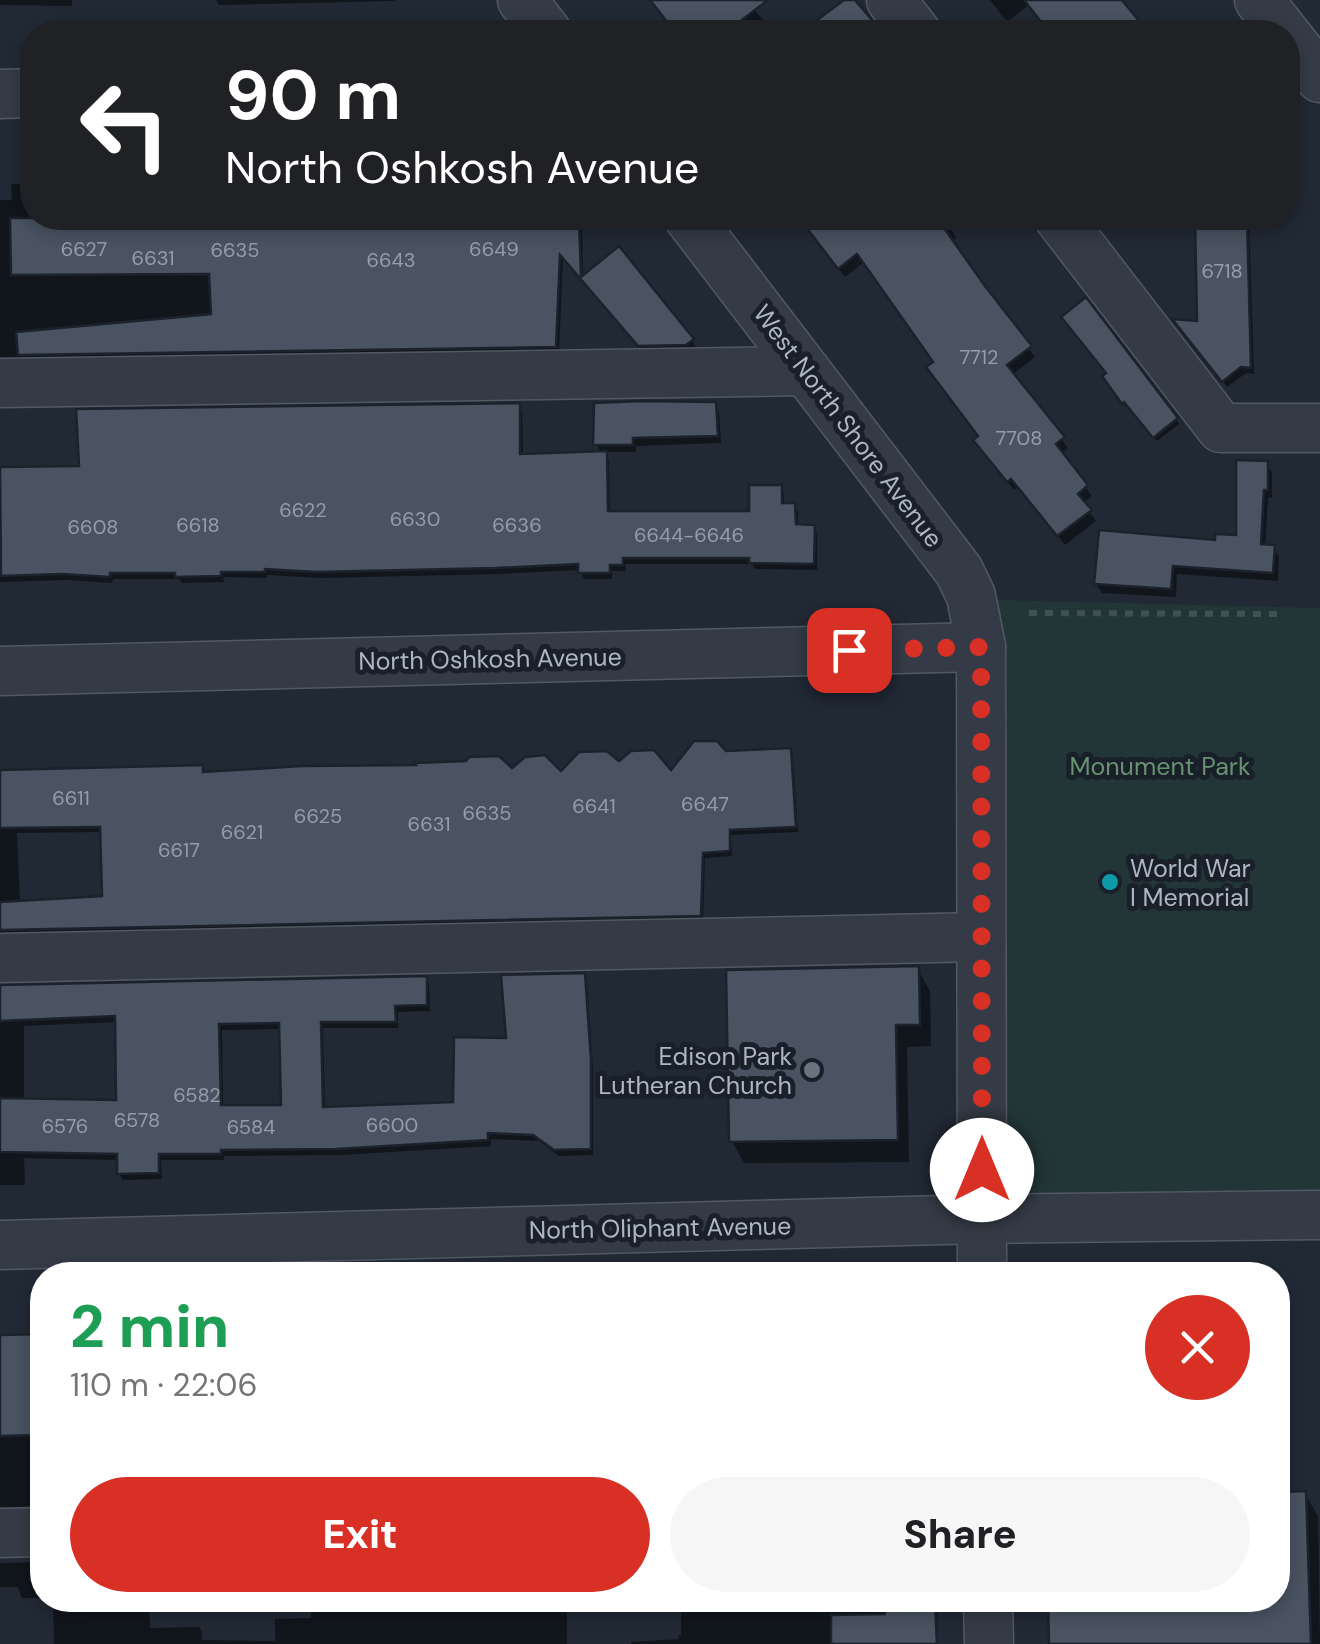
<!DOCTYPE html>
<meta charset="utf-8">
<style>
:root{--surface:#fff;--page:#f6f6f6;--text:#202124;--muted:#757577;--accent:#d93025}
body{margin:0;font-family:"DM Sans",sans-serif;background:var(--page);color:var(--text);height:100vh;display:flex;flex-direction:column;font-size:38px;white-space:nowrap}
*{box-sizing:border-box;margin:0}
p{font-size:32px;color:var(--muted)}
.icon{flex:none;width:55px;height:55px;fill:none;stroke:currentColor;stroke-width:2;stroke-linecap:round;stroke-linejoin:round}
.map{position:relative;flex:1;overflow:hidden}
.details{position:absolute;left:30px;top:1262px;width:1260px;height:350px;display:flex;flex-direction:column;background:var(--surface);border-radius:40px;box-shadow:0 5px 15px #0003}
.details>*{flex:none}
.top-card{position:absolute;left:20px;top:20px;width:1280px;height:210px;border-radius:40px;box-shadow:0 5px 15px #0003;background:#202124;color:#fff;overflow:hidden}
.pin{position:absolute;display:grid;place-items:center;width:85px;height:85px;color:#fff;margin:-42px;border-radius:20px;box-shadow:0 5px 15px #0006}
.me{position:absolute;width:110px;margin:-55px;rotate:0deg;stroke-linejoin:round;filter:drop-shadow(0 0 8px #0008)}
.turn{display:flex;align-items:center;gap:35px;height:210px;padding:0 40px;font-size:45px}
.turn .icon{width:130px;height:130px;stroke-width:2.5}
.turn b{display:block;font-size:70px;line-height:85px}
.round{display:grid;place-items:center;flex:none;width:105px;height:105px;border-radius:52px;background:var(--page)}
.summary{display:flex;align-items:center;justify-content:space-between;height:170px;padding:0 40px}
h1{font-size:60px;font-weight:800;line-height:75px;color:#1e9e55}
.cta{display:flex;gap:20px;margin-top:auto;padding:20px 40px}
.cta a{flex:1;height:115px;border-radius:60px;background:var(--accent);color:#fff;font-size:40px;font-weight:800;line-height:115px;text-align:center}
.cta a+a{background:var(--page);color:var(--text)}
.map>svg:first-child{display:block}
.park{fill:#233637}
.shadow{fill:#0007;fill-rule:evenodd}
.building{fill:#495361;stroke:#1b222c;stroke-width:2.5;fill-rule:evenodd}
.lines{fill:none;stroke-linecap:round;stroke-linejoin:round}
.minor-casing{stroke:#515964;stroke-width:51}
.path{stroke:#405154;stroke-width:6;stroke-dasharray:8 8;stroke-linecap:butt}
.minor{stroke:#343b46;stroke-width:48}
.route{stroke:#d93025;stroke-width:18;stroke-dasharray:0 32.4}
.culture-dot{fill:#0f9aa8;stroke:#19202a;stroke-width:4}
.worship-dot{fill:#6b7280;stroke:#19202a;stroke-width:4}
.labels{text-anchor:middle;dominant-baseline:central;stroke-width:10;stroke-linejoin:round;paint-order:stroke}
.number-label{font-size:20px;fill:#959daa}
.street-label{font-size:25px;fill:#aeb6c3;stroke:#19202a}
.park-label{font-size:25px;fill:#679171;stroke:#19202a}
.poi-label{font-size:25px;fill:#aeb6c3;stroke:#19202a;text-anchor:start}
</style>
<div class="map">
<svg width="1320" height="1644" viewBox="0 0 1320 1644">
<rect width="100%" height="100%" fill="#212935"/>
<!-- park -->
<path class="park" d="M997 600 1320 608V1194L1029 1195 1014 1188 1006 1175Z"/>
<!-- shadow -->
<g class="shadow">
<path d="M0 0H72V6L0 5Z"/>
<path d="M216 0H395V1L219 5Z"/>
<path d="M652 0H747L772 32H677Z"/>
<path d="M990 0H1119L1144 32H1051L1029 5 1007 22Z"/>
<path d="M1167 24 1174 32H1156Z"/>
<path d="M11 184H32V218H582L583 278 692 340 696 347 690 351 644 352 563 257 559 353 0 363V200H12Z"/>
<path d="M800 218H949L948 224 956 238 951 242 1035 357 1012 375 1068 448 1060 454 1092 496 1083 503 1096 521 1065 545 1018 487 1014 490 982 450 980 437 935 363 864 262 845 277Z"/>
<path d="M1094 218H1112L1113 220 1103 228Z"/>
<path d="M1193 218H1249L1254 374 1246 373 1227 387 1180 326 1200 324 1198 229Z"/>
<path d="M1108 374 1176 419 1179 424 1157 441 1128 405 1126 407 1105 377Z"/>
<path d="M714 404 719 412 721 443 636 446V452H604L609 461 610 513 752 514 781 488 784 495V505H794L798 512V527L813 528 817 534V570L755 569 752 564H625L626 571H612V579H584L580 570 500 574 322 578 267 575V578L223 577 224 582 182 583 179 579H113L112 583 67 580 0 582V470L81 468 519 405 522 412 523 456 602 454 596 444Z"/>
<path d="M1266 463 1272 473V498H1268L1265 547 1274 548 1279 557 1278 581 1177 574 1176 597 1102 593 1096 584 1217 543 1239 538Z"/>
<path d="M790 751 793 757 798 832 731 835 732 856 705 858 703 921 0 937V774L202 767 205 774 512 771 561 774 619 764 671 774 725 753ZM102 832 104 899 20 903 17 833Z"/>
<path d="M917 968 930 991 931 1046 907 1047 909 1162 744 1163 732 1141Z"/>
<path d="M584 976 587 982 593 1069V1155L559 1156 539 1141 491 1139V1146L341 1155 224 1156V1160H161L162 1179 123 1180 119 1173V1160L24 1158 25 1185H0V988L425 979 429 986 430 1011 398 1012V1028H323L325 1110 455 1104 509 1040ZM118 1022 119 1103 24 1101V1026ZM281 1029 283 1107H223L222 1030Z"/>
<path d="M42 1335V1510L0 1512V1336Z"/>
<path d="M1278 1494H1305L1318 1516 1320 1644H1052L1051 1600H1278Z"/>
<path d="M42 1562V1598H22L18 1587H0V1563Z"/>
<path d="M53 1600H149L150 1628 199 1627 202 1632V1640L275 1641V1619L311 1618V1610L342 1608 341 1600H567V1644H54Z"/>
<path d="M681 1600H925L926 1605 934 1604 937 1610 938 1644H631V1642L679 1639 678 1635H681Z"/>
</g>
<!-- building -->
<g class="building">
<path d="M650 0H768L726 32H675Z"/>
<path d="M844 0H855L882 32H801Z"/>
<path d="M1024 0H1122L1148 32H1049Z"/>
<path d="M10 218H579L581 277 619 246 694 339 686 345 638 346 560 255 556 347 18 355 16 332 211 314 209 274 11 275Z"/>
<path d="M799 218H937L985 286 1032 346 1007 365 1065 437 1056 444 1088 485 1078 494 1092 510 1057 536 1011 479 1007 482 973 440 978 436 926 367 933 362 857 254 838 269Z"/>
<path d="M1195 218H1247L1251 368 1241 367 1222 382 1172 319 1197 321Z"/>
<path d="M1086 297 1178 418 1153 438 1124 402 1122 404 1102 376 1106 373 1061 317Z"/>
<path d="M642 401 716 402 718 436 633 438V445H593L594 403Z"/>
<path d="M520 403V454L607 451 608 511H749V485H782V503H795L796 524 815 525 814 564 749 563V558H623V565H610V573H578V564L496 568 317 572 265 569V572H221V576L175 577V573H110V577L62 574 1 576 0 467 79 466 76 409Z"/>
<path d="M1236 460 1268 461V490H1264L1261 544 1275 545 1273 573 1173 566 1171 589 1094 584 1099 530 1215 540V534L1236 535Z"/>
<path d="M694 741H717L726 751 791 748 796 827 730 830V851L703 853 701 916 0 930V902L102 896 100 827 0 828V770L203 765V772L301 766 416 765 415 763 466 761 469 757 499 756 512 768 525 757 545 755 561 771 579 752 607 751 619 761 631 751 654 750 671 770Z"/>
<path d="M919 966 920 1025H896L898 1140 729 1142 726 970Z"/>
<path d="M585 973 591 1060V1149L554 1150 533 1135 488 1133V1140L336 1149 221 1150V1154H159V1173L117 1174V1154L0 1152V1098L116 1100 115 1016 0 1021V985L427 976V1005L395 1006 396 1022H321L323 1107 453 1102 454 1037 506 1038 501 975ZM279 1023 281 1105H221L219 1024Z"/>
<path d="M41 1334 42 1435 0 1436V1335Z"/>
<path d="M1306 1491 1311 1644H1049L1048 1600H1278V1492Z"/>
<path d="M935 1602 937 1644H831V1615L885 1614V1603Z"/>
</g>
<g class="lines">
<defs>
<g id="minor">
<path d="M522 0 547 32"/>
<path d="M891 0 916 32"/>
<path d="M1259 0 1284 32"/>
<path d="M1288 37 1320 78"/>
<path d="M0 94 32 93"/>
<path d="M689 218 959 571 971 596 981 647 982 1275"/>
<path d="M1059 218 1221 428H1320"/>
<path d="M0 383 806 371"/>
<path d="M0 671 981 647"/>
<path d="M0 958 981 937"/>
<path d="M0 1245 982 1219 1320 1215"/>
<path d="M0 1533 42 1532"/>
<path d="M988 1600 989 1644"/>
</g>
</defs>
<!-- minor casing -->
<use href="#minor" class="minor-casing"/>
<!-- path -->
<path class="path" d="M1029 613 1279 614"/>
<!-- minor -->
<use href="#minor" class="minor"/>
</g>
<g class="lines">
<!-- route -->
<path class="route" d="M849 650 981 647 982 1170"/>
</g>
<!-- markers -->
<circle class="culture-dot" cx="1110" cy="882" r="10"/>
<circle class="worship-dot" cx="812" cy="1070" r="10"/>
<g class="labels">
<!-- number labels -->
<g class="number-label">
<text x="84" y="249">6627</text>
<text x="494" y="249">6649</text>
<text x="235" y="250">6635</text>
<text x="153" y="258">6631</text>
<text x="391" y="260">6643</text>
<text x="1222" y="271">6718</text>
<text x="979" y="357">7712</text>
<text x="1019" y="438">7708</text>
<text x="303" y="510">6622</text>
<text x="415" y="519">6630</text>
<text x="198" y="525">6618</text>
<text x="517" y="525">6636</text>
<text x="93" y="527">6608</text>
<text x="689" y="535">6644-6646</text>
<text x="71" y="798">6611</text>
<text x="705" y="804">6647</text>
<text x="594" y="806">6641</text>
<text x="487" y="813">6635</text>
<text x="318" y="816">6625</text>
<text x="429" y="824">6631</text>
<text x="242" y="832">6621</text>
<text x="179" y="850">6617</text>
<text x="197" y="1095">6582</text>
<text x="137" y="1120">6578</text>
<text x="392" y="1125">6600</text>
<text x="65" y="1126">6576</text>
<text x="251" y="1127">6584</text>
</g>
<!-- street labels -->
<g class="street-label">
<text transform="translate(848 426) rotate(53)">West North Shore Avenue</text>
<text transform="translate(490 659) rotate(-1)">North Oshkosh Avenue</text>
<text transform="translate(660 1228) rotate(-1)">North Oliphant Avenue</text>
</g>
<!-- park labels -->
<g class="park-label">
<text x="1160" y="766">Monument Park</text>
</g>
<!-- poi labels -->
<g class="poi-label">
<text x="1130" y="868">World War<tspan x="1130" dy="29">I Memorial</tspan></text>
<text x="792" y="1056" text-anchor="end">Edison Park<tspan x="792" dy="29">Lutheran Church</tspan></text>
</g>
</g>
</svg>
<div class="pin" style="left:849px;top:650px;background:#d93025"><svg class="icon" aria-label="arrive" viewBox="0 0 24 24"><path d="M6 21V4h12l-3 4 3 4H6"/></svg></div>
<svg class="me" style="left:982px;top:1170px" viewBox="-20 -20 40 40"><circle r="19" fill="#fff"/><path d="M0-13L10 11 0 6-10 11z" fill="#d93025"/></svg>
<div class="top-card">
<div class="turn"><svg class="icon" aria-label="left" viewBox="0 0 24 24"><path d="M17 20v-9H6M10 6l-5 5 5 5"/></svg><div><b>90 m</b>North Oshkosh Avenue</div></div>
</div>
<section class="details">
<div class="summary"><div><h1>2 min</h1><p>110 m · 22:06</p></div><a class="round" style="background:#d93025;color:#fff"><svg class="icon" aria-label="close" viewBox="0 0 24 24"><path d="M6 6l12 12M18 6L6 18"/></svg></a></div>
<div class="cta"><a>Exit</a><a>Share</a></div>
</section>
</div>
